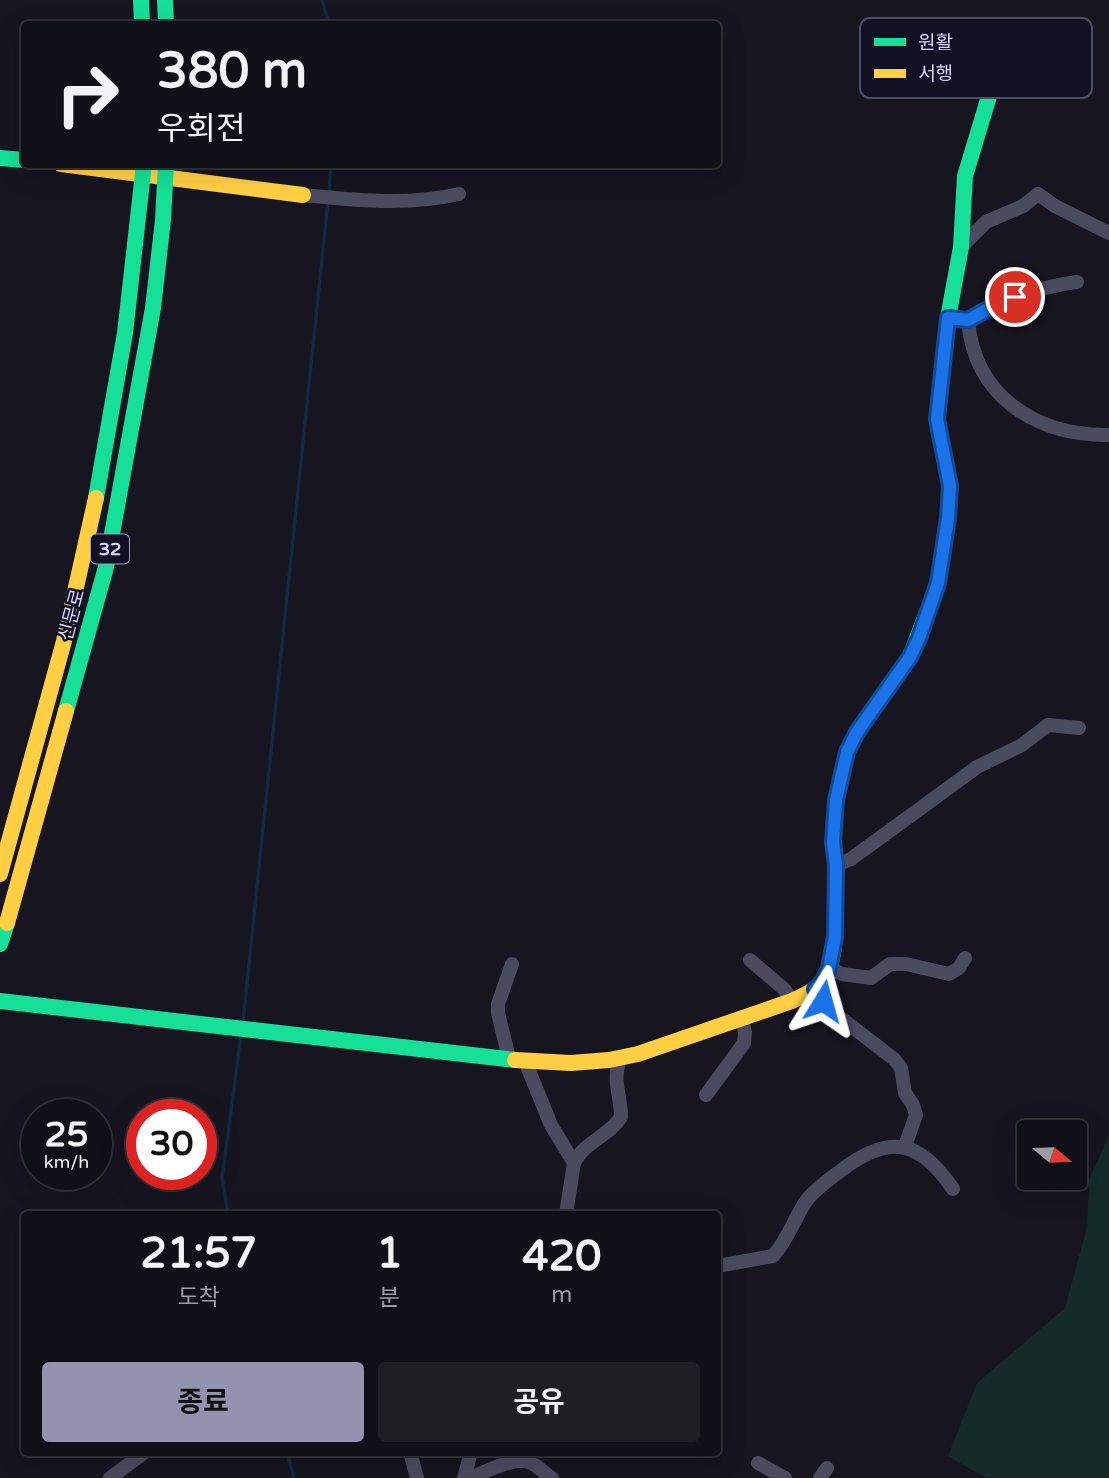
<!DOCTYPE html>
<html lang="ko">
<meta charset="utf-8">
<style>
:root{--surface:#101018;--page:#1e1e25;--text:#f1f3f6;--muted:#9c9da2;--line:#303037;--accent:#9493af}
body{margin:0;font-family:"Varela Round","Noto Sans KR",sans-serif;background:var(--page);color:var(--text);height:100vh;display:flex;flex-direction:column;font-size:26px;white-space:nowrap}
*{box-sizing:border-box;margin:0}
p{font-size:23px;color:var(--muted)}
.icon{flex:none;width:38px;height:38px;fill:none;stroke:currentColor;stroke-width:2;stroke-linecap:round;stroke-linejoin:round}
.map{position:relative;flex:1;overflow:hidden}
.sheet{position:absolute;left:21px;top:1211px;width:700px;height:245px;display:flex;flex-direction:column;background:var(--surface);border-radius:7px;box-shadow:0 7px 28px #0002,0 0 0 2px var(--line)}
.sheet>*{flex:none}
.hud{position:absolute;left:21px;top:21px;width:700px;height:147px;border-radius:7px;box-shadow:0 7px 28px #0002,0 0 0 2px var(--line);background:#101018;color:var(--text);overflow:hidden}
.needle{width:46px;rotate:109deg}
.tools{position:absolute;left:1017px;top:1120px;display:grid;gap:14px}
.tools a{display:grid;place-items:center;width:70px;height:70px;border-radius:7px;background:var(--surface);box-shadow:0 7px 28px #0002,0 0 0 2px var(--line);font-size:35px}
.speed{position:absolute;left:21px;top:1099px;display:flex;gap:14px;font-size:35px;font-weight:700;text-align:center}
.speed>*{display:grid;place-content:center;width:91px;height:91px;border-radius:50%;background:var(--surface);box-shadow:0 7px 28px #0002,0 0 0 2px var(--line);line-height:1}
.speed small{font-size:18px;font-weight:400}
.speed .limit{border:10px solid #d22;background:#fff;color:#111}
.pin{position:absolute;display:grid;place-items:center;width:60px;height:60px;color:#fff;margin:-30px;border:4px solid #fff;border-radius:50%;box-shadow:0 2px 7px #0007}
.me{position:absolute;width:77px;margin:-38px;rotate:8deg;stroke-linejoin:round;filter:drop-shadow(0 0 5px #0008)}
.turn{display:flex;align-items:center;gap:24px;height:147px;padding:0 21px;font-size:32px}
.turn .icon{width:91px;height:91px;stroke-width:2.5}
.turn b{display:block;font-size:49px;line-height:60px}
.eta{display:flex;justify-content:space-evenly;align-items:center;height:119px;text-align:center}
.eta b{font-size:42px;font-weight:700;line-height:49px}
.cta{display:flex;gap:14px;margin-top:auto;padding:14px 21px}
.cta a{flex:1;height:80px;border-radius:7px;background:var(--accent);color:#111;font-size:28px;font-weight:700;line-height:80px;text-align:center}
.cta a+a{background:var(--page);color:var(--text)}
.map>svg:first-child{display:block}
.green{fill:#142b2a}
.lines{fill:none;stroke-linecap:round;stroke-linejoin:round}
.stream{stroke:#122843;stroke-width:3.5}
.street{stroke:#4b4b60;stroke-width:14}
.fast{stroke:#16e098;stroke-width:16}
.slow{stroke:#ffcf43;stroke-width:16}
.fast-bridge{stroke:#16e098;stroke-width:16}
.slow-bridge{stroke:#ffcf43;stroke-width:16}
.route-casing{stroke:#114b97;stroke-width:18}
.route{stroke:#1a73e8;stroke-width:12}
.labels{text-anchor:middle;dominant-baseline:central;stroke-width:5;stroke-linejoin:round;paint-order:stroke}
.shield{fill:#121124;stroke:#9d9cbb;stroke-width:2}
.shield-label{font-size:18px;font-weight:bold;fill:#d8d7fc}
.street-label{font-size:19px;fill:#d8d7fc;stroke:#121124}
.key{fill:#121124;stroke:#4d4c65;stroke-width:2}
.key-label{font-size:19px;fill:#d8d7fc}
</style>
<div class="map">
<svg width="1109" height="1478" viewBox="0 0 1109 1478">
<rect width="100%" height="100%" fill="#161520"/>
<!-- green -->
<path class="green" d="M1109 1136V1478H986L948 1456 977 1383 1065 1308 1087 1227 1089 1179Z"/>
<g class="lines">
<!-- stream -->
<g class="stream">
<path d="M322 0 329 24"/>
<path d="M329 193 331 164"/>
<path d="M243 1022 328 201"/>
<path d="M228 1214 222 1178 241 1036"/>
<path d="M287 1452 294 1478"/>
</g>
<!-- street -->
<g class="street">
<path d="M303 195C356 200 407 206 459 194"/>
<path d="M961 247 986 222 1023 206 1038 194 1055 206 1109 233"/>
<path d="M960 319C976 320 987 308 1001 302 1026 293 1051 285 1077 282"/>
<path d="M968 320C974 396 1036 436 1109 435"/>
<path d="M836 865 851 859 977 767 1022 745 1048 725 1079 728"/>
<path d="M750 960 784 989 792 1001"/>
<path d="M829 968 842 974 871 978 890 964H906L949 974 959 968 965 958"/>
<path d="M815 989 829 1009 894 1059 901 1068 905 1093 913 1105 916 1115 905 1146"/>
<path d="M509 1058 498 1013V1004L512 964"/>
<path d="M525 1061 551 1125 574 1163"/>
<path d="M706 1095 744 1043 745 1033 742 1019"/>
<path d="M566 1214 574 1163C584 1142 609 1136 621 1117 621 1095 611 1079 621 1057"/>
<path d="M718 1266 773 1256C788 1240 794 1219 806 1201 816 1188 830 1179 843 1169 890 1134 920 1140 953 1189"/>
<path d="M410 1452 417 1478"/>
<path d="M758 1463 785 1478"/>
<path d="M110 1478 145 1452"/>
<path d="M464 1478 471 1452"/>
<path d="M470 1478C486 1472 512 1457 529 1462 538 1465 544 1474 552 1478"/>
<path d="M820 1478 827 1468"/>
</g>
<!-- fast -->
<g class="fast">
<path d="M141 0 142 24"/>
<path d="M165 0 166 24"/>
<path d="M0 158 24 160"/>
<path d="M835 921 836 865 833 842 836 800 847 752 857 732 910 657 938 583 948 518 950 486 937 419 948 318 961 247 965 176 993 83"/>
<path d="M0 944 7 923"/>
<path d="M0 1001 515 1060"/>
</g>
<!-- slow -->
<g class="slow">
<path d="M61 164 303 195"/>
<path d="M515 1060 571 1063 609 1060 638 1054 792 1001C800 997 810 993 817 987 834 972 835 941 835 921"/>
</g>
<!-- fast-bridge -->
<g class="fast-bridge">
<path d="M96 498 125 333 144 164"/>
<path d="M66 711 106 567 153 308 163 220 166 164"/>
</g>
<!-- slow-bridge -->
<g class="slow-bridge">
<path d="M0 874 64 641 96 498"/>
<path d="M7 923 66 711"/>
</g>
</g>
<g class="lines">
<defs>
<path id="route" d="M823 1001 815 989 823 981 829 968 835 937 836 865 833 842 836 800 847 752 857 732 910 657 919 638 938 583 948 518 950 486 937 419 948 318 968 320 997 304 1015 297"/>
</defs>
<!-- route casing -->
<use href="#route" class="route-casing"/>
<!-- route -->
<use href="#route" class="route"/>
</g>
<g class="labels">
<!-- shield labels -->
<rect class="shield" x="91" y="534.5" width="38" height="29" rx="5"/>
<g class="shield-label">
<text x="110" y="549">32</text>
</g>
<!-- street labels -->
<g class="street-label">
<text transform="translate(72 615) rotate(-75)">신문로</text>
</g>
</g>
<!-- legend -->
<rect x="860" y="18" width="232" height="80" rx="10" class="key"/>
<rect x="874" y="38" width="32" height="8" fill="#16e098"/>
<rect x="874" y="69" width="32" height="9" fill="#ffcf43"/>
<g class="key-label">
<text x="918" y="49">원활</text>
<text x="918" y="80">서행</text>
</g>
</svg>
<div class="tools">
<a><svg class="needle" viewBox="-14 -14 28 28"><path d="M0-13l5 13h-10z" fill="#e53935"/><path d="M0 13l5-13h-10z" fill="#9c9da2"/></svg></a>
</div>
<div class="speed"><div>25<small>km/h</small></div><div class="limit">30</div></div>
<div class="pin" style="left:1015px;top:297px;background:#d93025"><svg class="icon" aria-label="arrive" viewBox="0 0 24 24"><path d="M6 21V4h12l-3 4 3 4H6"/></svg></div>
<svg class="me" style="left:823px;top:1001px" viewBox="-20 -20 40 40"><path d="M0-17L14 15 0 8-14 15z" fill="#1a73e8" stroke="#fff" stroke-width="4"/></svg>
<div class="hud">
<div class="turn"><svg class="icon" aria-label="right" viewBox="0 0 24 24"><path d="M7 20v-9h11M14 6l5 5-5 5"/></svg><div><b>380 m</b>우회전</div></div>
</div>
<section class="sheet">
<div class="eta">
<div><b>21:57</b><p>도착</p></div>
<div><b>1</b><p>분</p></div>
<div><b>420</b><p>m</p></div>
</div>
<div class="cta"><a>종료</a><a>공유</a></div>
</section>
</div>
